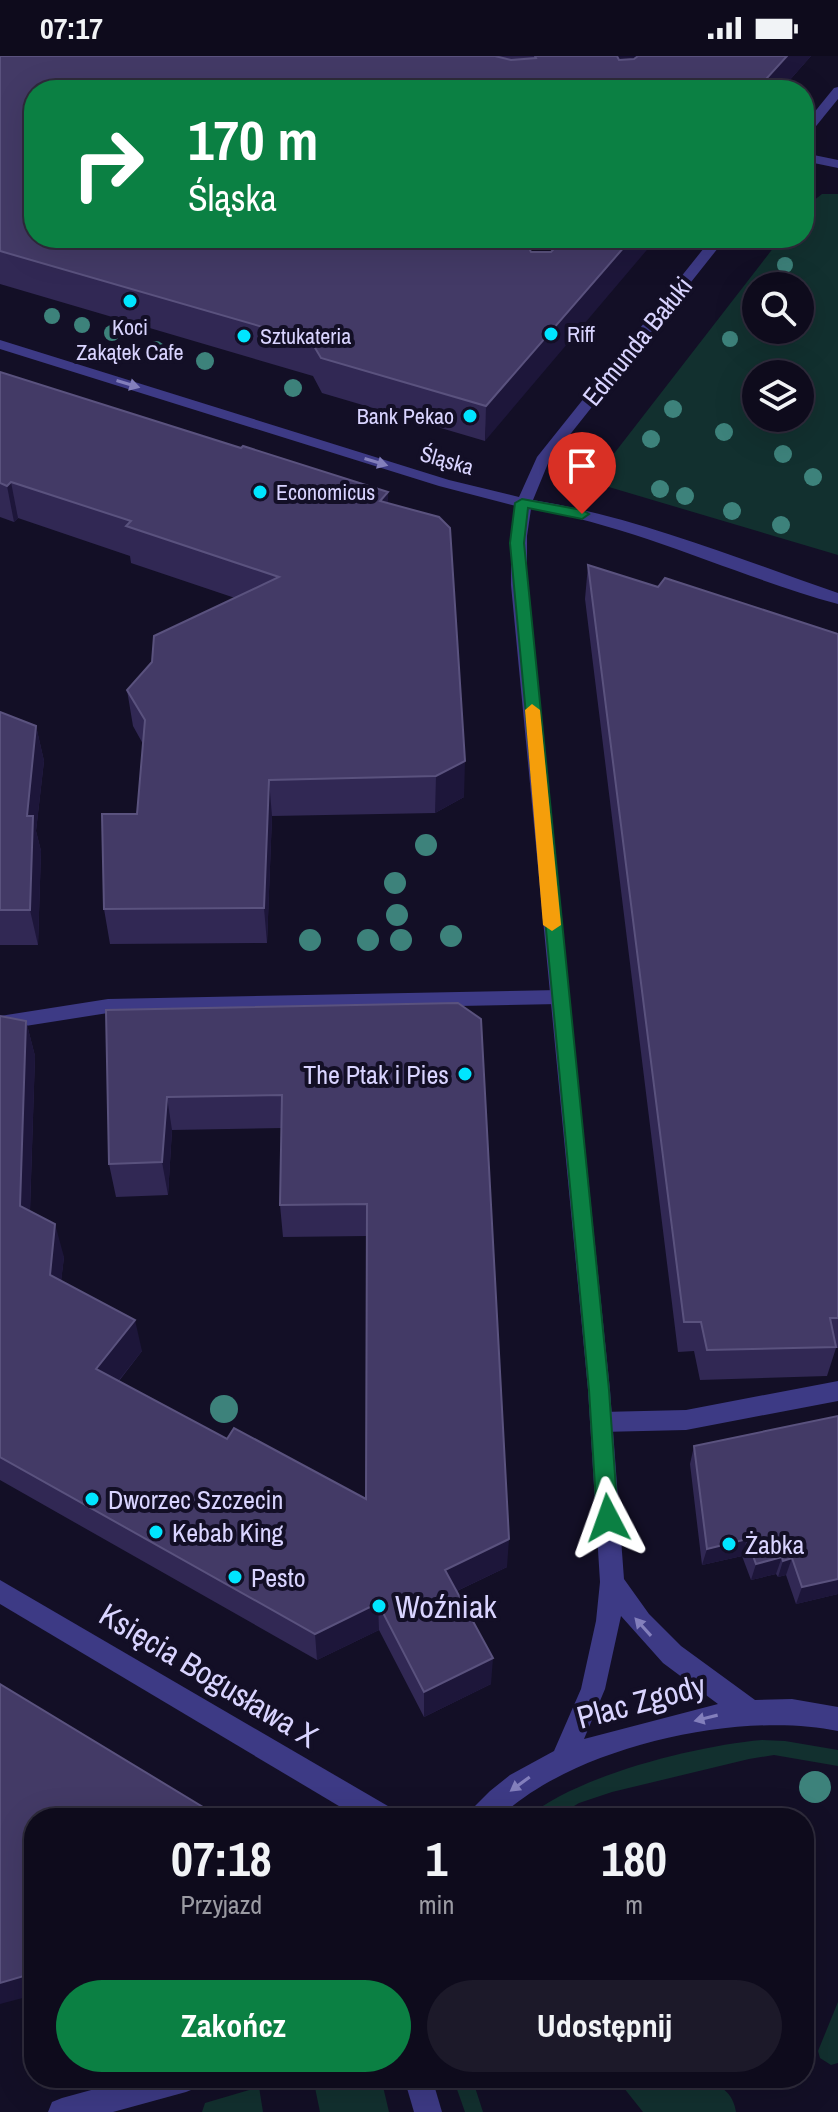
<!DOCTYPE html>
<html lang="pl">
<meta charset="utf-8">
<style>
:root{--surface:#0e0b1c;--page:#1c1929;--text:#f1f3f6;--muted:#9b9ba3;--line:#2e2b3b;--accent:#0b8043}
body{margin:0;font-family:"Archivo Narrow",sans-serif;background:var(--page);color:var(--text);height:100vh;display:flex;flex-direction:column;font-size:30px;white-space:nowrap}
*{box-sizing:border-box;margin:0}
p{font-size:26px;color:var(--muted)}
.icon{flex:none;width:44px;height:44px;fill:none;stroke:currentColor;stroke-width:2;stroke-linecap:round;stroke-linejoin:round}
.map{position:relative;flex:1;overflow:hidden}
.sheet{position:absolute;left:24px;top:1752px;width:790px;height:280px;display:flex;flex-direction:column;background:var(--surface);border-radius:32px;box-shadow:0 8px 32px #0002,0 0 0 2px var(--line)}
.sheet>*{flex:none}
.top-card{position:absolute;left:24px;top:24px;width:790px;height:168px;border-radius:32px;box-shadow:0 8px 32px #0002,0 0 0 2px var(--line);background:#0b8043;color:#fff;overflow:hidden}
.controls{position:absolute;left:742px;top:216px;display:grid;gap:16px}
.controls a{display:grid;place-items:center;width:72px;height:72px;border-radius:50%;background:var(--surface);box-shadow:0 8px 32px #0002,0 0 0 2px var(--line);font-size:40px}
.pin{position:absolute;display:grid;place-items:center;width:68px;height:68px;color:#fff;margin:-82px -34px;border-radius:50% 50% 50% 0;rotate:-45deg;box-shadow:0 0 8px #0007}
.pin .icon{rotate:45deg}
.me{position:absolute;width:88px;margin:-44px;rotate:356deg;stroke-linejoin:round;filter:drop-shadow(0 0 6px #0008)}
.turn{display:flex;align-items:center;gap:28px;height:168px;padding:0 32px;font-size:36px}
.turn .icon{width:104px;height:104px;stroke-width:2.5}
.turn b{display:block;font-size:56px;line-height:68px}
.eta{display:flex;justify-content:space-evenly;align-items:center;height:136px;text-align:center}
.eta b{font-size:48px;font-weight:800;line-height:56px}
.cta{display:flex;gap:16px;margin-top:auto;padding:16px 32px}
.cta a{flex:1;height:92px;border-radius:48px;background:var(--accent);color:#fff;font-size:32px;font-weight:800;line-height:92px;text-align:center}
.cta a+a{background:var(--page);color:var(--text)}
.status{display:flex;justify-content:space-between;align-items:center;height:56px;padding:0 40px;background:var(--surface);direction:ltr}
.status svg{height:22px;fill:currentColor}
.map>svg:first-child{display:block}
.green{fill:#12302f;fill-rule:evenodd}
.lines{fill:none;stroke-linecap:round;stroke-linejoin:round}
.service{fill:#3d3a85;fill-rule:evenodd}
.pedestrian{fill:#3d3a85;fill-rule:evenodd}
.minor{fill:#3d3a85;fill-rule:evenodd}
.tree{fill:#3d827b}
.wall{fill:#312854}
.shaded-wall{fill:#1d163a}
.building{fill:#433a66;stroke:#5a527e;stroke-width:2}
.oneway{fill:#837fbc}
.route{fill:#0b8043;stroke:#07532c;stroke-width:2}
.slow{fill:#f59e0b}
.poi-dot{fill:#00e5ff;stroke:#130f26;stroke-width:3}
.labels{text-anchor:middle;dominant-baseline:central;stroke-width:8;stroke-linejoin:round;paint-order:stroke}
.far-poi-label{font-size:22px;fill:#d9d4ff;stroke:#130f26;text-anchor:start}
.far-street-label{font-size:22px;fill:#d9d4ff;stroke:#130f26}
.street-label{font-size:26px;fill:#d9d4ff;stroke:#130f26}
.poi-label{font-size:26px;fill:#d9d4ff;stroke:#130f26;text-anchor:start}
.near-poi-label{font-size:32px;fill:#d9d4ff;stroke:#130f26;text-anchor:start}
.near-street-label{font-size:32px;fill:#d9d4ff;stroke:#130f26}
</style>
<div class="status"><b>07:17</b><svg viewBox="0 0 49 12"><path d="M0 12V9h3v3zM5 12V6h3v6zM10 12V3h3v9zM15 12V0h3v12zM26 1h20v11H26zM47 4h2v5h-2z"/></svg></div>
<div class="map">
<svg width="838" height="2056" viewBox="0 0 838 2056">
<rect width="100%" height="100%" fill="#130f26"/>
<!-- green -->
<g class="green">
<path d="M822 138H838V499L592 426 781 182H804V152ZM756 230H800V274H756ZM800 318V362H756V318Z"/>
<path d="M762 1684 785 1685 838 1694V1710L774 1699 749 1703 612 1736 579 1747 554 1762H526C578 1719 695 1690 762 1684Z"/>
<path d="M838 1946V2007L831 2009 820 2002 818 1995Z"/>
<path d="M313 2022H381L389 2056H320Z"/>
<path d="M453 2022H472L483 2056H465Z"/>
<path d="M616 2022C651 2022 730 2008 736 2056H643Z"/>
<path d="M259 2031 263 2056H202L205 2047Z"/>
</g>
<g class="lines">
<!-- service -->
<g class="service">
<path d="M559 934 566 936 569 941 566 946 559 948 108 957 0 974V960L108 943Z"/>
<path d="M838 1325V1345L686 1374 601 1376 593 1373 590 1366 593 1359 601 1356 686 1354Z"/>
</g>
<!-- pedestrian -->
<path class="pedestrian" d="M0 1524 393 1753 397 1762H359L0 1548Z"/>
<!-- minor -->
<g class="minor">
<path d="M838 31V43L808 80 804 81V69L834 32Z"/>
<path d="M804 97 838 104V112L804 105Z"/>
<path d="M712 182H726L549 405 533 444C637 461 739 503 838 537V548C735 520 637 470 531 453L527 480V529L610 1334 624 1523 649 1558 681 1590 755 1644 792 1643 838 1651V1675C740 1654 572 1691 499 1762H468L472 1753 490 1735 510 1719 554 1695 581 1633 596 1565 600 1526 588 1334 511 529V480L516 450 439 430 0 293V284L449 424 519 441 537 401ZM621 1560 663 1607 718 1648 584 1683 605 1633Z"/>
<path d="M135 2022H200L196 2032 186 2036 113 2056H48L52 2046 62 2042Z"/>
<path d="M404 2022H432L442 2056H414Z"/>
</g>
</g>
<!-- trees -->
<g class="tree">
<circle cx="785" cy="209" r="8"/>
<circle cx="52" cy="260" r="8"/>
<circle cx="82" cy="269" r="8"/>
<circle cx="112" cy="277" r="8"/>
<circle cx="730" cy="283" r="8"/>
<circle cx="156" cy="293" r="8"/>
<circle cx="205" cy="305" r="9"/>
<circle cx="293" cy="332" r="9"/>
<circle cx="673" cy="353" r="9"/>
<circle cx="724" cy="376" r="9"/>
<circle cx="651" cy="383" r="9"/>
<circle cx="783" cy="398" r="9"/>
<circle cx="813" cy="421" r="9"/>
<circle cx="660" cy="433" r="9"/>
<circle cx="685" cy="440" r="9"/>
<circle cx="732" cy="455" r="9"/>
<circle cx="781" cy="469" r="9"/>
<circle cx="426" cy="789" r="11"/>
<circle cx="395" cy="827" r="11"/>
<circle cx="397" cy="859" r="11"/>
<circle cx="451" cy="880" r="11"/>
<circle cx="310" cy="884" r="11"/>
<circle cx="368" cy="884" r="11"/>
<circle cx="401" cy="884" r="11"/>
<circle cx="224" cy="1353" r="14"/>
<circle cx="815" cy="1731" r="16"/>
</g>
<!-- wall -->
<g class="wall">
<path d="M0 0H811L781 34H34V182H498L485 385 322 337 313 320 0 228Z"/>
<path d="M0 316 241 392 388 436V447L464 741 435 757 272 760 267 887 110 888 104 853 137 758 143 688 133 670 127 634 235 542 131 507 130 500 18 462 14 466 0 461Z"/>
<path d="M588 509 658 531 838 578V1292H836L827 1320 700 1324 694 1295 678 1296 585 543Z"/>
<path d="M0 656 36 670 44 705 36 775 41 795 38 889H0Z"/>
<path d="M458 947 507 1511 457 1535 491 1628 424 1661 379 1574 317 1604 0 1424V960L26 965 35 1000 30 1155 64 1201 61 1225 142 1295 119 1325 227 1383 366 1443 367 1180 283 1181 280 1149 282 1072 172 1074 168 1139 116 1141 109 1108 106 954Z"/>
<path d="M694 1390 838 1538 796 1548 786 1519 778 1521 776 1518 751 1524 742 1500 702 1509 690 1408Z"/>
</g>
<!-- shaded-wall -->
<g class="shaded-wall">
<path d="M616 0H639L614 32Z"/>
<path d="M787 0H811L781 34H756Z"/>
<path d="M632 182H657L485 385 486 350Z"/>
<path d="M11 426 18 462 14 466 7 430Z"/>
<path d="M388 436V473L380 445Z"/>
<path d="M36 670 44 705 36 775 41 795 38 889 30 854 27 760Z"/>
<path d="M465 705 464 741 435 757 436 720Z"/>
<path d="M269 724 272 760 267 887 264 852Z"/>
<path d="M26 965 35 1000 29 1182 20 1150Z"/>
<path d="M167 1041 172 1074 168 1139 162 1106Z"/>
<path d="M55 1168 64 1201 58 1251 50 1219Z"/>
<path d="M135 1264 142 1295 104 1343 96 1313Z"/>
<path d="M509 1483 507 1511 444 1541 445 1514Z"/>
<path d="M747 1483 742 1500 702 1509 707 1493Z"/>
<path d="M782 1501 776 1518 751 1524 756 1508Z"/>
<path d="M792 1502 786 1519 778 1521 783 1505Z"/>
<path d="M838 1523V1538L796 1548 802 1531Z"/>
<path d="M378 1547 379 1574 317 1604 315 1578Z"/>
<path d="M493 1602 491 1628 424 1661V1636Z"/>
<path d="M34 1917V1939L0 1948V1927Z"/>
</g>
<!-- building -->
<g class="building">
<path d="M0 0H495L511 4 536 2 535 0H617L619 4 634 3 638 0H787L756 34H34V182H498L528 190 531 196H551L564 182H632L486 350 321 302 311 285 0 195Z"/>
<path d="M0 316 241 392 243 390 388 436 380 445 439 461 450 472 465 705 436 720 269 724 264 852 104 853 102 758H137L145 664 127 634 152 606 154 580 279 521 126 470 131 465 11 426 7 430 0 427Z"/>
<path d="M588 509 658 531 665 522 838 578V1262H830L836 1291 707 1294 701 1266H684Z"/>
<path d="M0 656 36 670 27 760H33L30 854H0Z"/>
<path d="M458 947 481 963 509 1483 445 1514 493 1602 424 1636 378 1547 315 1578 0 1401V960L26 965 20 1150 55 1168 50 1219 135 1264 96 1313 227 1383 234 1372 366 1443 367 1148 280 1149 282 1039 167 1041 162 1106 109 1108 106 954Z"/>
<path d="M838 1360V1523L802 1531 792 1502 783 1505 782 1501 756 1508 747 1483 707 1493 694 1390Z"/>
<path d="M0 1628 221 1762H34V1917L0 1927Z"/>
</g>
<!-- one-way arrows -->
<defs><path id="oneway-solid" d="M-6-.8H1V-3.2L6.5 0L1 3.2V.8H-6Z" transform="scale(2)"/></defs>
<g class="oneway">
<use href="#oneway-solid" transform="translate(128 328) rotate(17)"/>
<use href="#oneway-solid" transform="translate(376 406) rotate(17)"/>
<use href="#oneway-solid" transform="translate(643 1571) rotate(-132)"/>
<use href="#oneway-solid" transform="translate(706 1662) rotate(166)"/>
<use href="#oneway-solid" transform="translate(520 1728) rotate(144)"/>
</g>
<!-- route -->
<path class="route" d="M522 443 582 454 589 458 582 463 528 452 524 487 609 1334 618 1462 615 1469 608 1472 600 1469 597 1462 589 1334 510 487 515 447Z"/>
<!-- slow -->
<path class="slow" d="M532 648 540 654 561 869 552 875 543 869 525 654Z"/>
<!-- markers -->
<g class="poi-dot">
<circle cx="130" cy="245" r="8"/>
<circle cx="551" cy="278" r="8"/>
<circle cx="244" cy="280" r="8"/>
<circle cx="470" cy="360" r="8"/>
<circle cx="260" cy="436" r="8"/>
<circle cx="465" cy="1018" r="8"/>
<circle cx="92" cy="1443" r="8"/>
<circle cx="156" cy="1476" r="8"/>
<circle cx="729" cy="1488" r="8"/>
<circle cx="235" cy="1521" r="8"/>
<circle cx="379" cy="1550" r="8"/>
</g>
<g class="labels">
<!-- far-poi labels -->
<g class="far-poi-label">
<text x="130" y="271" text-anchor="middle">Koci<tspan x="130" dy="25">Zakątek Cafe</tspan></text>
<text x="567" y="278">Riff</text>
<text x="260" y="280">Sztukateria</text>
<text x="454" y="360" text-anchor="end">Bank Pekao</text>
<text x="276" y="436">Economicus</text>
</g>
<!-- far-street labels -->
<g class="far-street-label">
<text transform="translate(447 404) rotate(16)">Śląska</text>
</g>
<!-- street labels -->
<g class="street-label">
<text transform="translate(637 285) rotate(-51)">Edmunda Bałuki</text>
</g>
<!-- poi labels -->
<g class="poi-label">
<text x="449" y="1018" text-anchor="end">The Ptak i Pies</text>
<text x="108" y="1443">Dworzec Szczecin</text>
<text x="172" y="1476">Kebab King</text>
<text x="745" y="1488">Żabka</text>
<text x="251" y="1521">Pesto</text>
</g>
<!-- near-poi labels -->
<g class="near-poi-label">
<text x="395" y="1550">Woźniak</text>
</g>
<!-- near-street labels -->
<g class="near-street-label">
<text transform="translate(209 1619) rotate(31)">Księcia Bogusława X</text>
<text transform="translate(641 1645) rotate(-15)">Plac Zgody</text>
</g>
</g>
</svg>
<div class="controls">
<a><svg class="icon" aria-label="search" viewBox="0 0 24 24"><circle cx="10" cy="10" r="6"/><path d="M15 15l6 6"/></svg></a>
<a><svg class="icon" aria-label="layers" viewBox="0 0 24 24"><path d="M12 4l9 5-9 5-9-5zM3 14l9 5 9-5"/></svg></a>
</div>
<div class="pin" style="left:582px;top:458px;background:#d93025"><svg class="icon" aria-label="arrive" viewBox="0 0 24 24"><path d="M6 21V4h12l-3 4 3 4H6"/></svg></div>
<svg class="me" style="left:608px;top:1462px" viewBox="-20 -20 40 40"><path d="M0-17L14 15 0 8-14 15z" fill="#0b8043" stroke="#fff" stroke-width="4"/></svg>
<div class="top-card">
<div class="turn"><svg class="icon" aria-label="right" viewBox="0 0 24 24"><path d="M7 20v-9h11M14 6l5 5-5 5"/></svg><div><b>170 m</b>Śląska</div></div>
</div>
<section class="sheet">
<div class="eta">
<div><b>07:18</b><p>Przyjazd</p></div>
<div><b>1</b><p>min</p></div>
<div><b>180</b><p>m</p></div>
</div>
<div class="cta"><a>Zakończ</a><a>Udostępnij</a></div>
</section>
</div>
